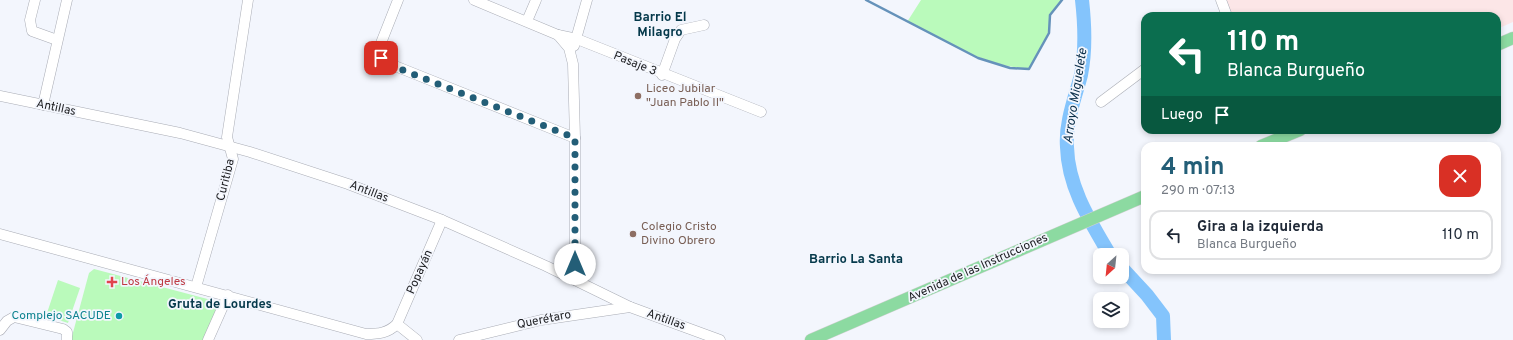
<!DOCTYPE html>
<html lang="es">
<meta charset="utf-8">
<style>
:root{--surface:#fff;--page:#f6f6f7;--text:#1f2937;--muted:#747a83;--line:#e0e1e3;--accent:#235e77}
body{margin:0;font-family:Overpass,sans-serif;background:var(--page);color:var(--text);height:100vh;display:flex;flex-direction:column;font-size:15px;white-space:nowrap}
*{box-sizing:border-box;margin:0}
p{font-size:13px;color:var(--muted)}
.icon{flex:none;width:22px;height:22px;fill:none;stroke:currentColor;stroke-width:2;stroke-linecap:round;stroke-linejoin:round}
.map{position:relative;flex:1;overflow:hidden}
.sheet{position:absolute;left:1141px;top:142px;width:360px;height:132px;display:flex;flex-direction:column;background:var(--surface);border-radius:12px;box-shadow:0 2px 6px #0003}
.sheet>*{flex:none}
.guide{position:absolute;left:1141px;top:12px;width:360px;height:122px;border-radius:12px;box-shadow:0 2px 6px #0003;background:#0b6e4f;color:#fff;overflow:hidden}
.needle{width:26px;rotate:207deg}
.tools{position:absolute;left:1093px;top:248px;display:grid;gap:8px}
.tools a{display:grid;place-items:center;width:36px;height:36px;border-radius:8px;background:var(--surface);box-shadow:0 2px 6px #0003;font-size:20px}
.pin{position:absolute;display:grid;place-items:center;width:34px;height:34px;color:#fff;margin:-17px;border-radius:8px;box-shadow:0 2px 6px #0006}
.me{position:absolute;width:44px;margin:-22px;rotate:0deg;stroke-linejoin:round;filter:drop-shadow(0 0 3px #0008)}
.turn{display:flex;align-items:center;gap:14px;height:84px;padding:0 20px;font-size:18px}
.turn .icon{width:52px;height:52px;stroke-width:2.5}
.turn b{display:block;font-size:28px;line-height:34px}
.then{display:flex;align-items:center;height:38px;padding:0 20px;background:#0003;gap:8px;font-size:15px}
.round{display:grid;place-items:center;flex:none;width:42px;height:42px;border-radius:12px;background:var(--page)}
.summary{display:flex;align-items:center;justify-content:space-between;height:68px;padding:0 20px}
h1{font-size:24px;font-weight:700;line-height:30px;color:var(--accent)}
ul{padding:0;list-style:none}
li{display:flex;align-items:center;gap:12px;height:50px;margin:0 8px 6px;padding:0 12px;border:2px solid var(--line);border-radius:12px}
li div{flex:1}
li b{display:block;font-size:15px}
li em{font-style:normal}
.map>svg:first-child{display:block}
.industrial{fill:#fce6e7}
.green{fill:#bafabb}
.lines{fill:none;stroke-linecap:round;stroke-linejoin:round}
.stream{stroke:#6592ba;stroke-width:2.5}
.river{stroke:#84c4fc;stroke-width:14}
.minor-casing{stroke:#a9acb5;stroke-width:11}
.major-casing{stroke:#d2d2d3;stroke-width:13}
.minor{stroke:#fff;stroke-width:10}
.major{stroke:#8cdaa1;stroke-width:12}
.route{stroke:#235e77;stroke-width:7;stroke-dasharray:0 12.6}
.education-dot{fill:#8d6e63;stroke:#f3f6fd;stroke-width:1.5}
.health-dot{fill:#e0444e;stroke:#f3f6fd;stroke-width:1.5}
.culture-dot{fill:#0f9aa8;stroke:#f3f6fd;stroke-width:1.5}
.labels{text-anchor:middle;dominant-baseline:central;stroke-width:3.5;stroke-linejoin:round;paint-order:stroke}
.street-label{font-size:12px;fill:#1d1e21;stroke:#f3f6fd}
.education-label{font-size:12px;fill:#785e54;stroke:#f3f6fd;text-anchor:start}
.health-label{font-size:12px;fill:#be3a42;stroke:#f3f6fd;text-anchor:start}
.culture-label{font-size:12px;fill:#0d838f;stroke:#f3f6fd;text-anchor:end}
.neighbourhood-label{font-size:13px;font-weight:bold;fill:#05394b;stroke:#f3f6fd}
.water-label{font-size:13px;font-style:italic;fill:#0c304b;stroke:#f3f6fd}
</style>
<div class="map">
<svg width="1513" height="340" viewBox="0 0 1513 340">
<rect width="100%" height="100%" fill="#f3f6fd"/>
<!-- industrial -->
<path class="industrial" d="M1224 0H1513V22L1497 29V16H1230Z"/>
<!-- green -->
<g class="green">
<path d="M921 0H1062L1050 15 1049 33 1029 69C984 66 947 42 907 22Z"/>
<path d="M94 269 215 301 218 306 205 340H71L89 273Z"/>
<path d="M58 280 80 288 68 323 46 316Z"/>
</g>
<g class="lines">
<!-- stream -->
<path class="stream" d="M866 0 978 58 1010 68 1029 69 1049 33 1050 15 1062 0"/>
<!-- river -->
<g class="river">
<path d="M1082 0C1085 26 1086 50 1081 75 1075 98 1065 123 1067 147 1068 187 1090 221 1110 255"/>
<path d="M1122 268 1147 295 1163 316 1164 340"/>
</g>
<defs>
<g id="minor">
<path d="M35 0 30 20 32 31 57 40"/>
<path d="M398 0 379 48 381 58 385 62 575 138"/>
<path d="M474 0 558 35 577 39 761 112"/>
<path d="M1221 0 1227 16"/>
<path d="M527 21 536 0"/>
<path d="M558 35 569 48 573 64 575 138V280"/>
<path d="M574 46 587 0"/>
<path d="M662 75 675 39 681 30 704 25"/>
<path d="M0 96 180 133 250 152 348 184 442 220 546 266 630 307 720 340"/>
<path d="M1101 102 1145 69"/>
<path d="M43 105 67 0"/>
<path d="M0 234 366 334C379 334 388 333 397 324L442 220"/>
<path d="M196 287 233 159 227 137 248 0"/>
<path d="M397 324 417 340"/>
<path d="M0 330 7 321 14 317 63 329 67 332V340"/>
<path d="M208 340 228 295"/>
<path d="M459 340 541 320 630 307"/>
</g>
<g id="major">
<path d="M1497 45 1513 38"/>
<path d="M1261 146 1300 130"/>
<path d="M811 340 1145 196"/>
</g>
</defs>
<!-- minor casing -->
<use href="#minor" class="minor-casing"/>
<!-- major casing -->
<use href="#major" class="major-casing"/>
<!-- minor -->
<use href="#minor" class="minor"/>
<!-- major -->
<use href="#major" class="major"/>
</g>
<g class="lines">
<!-- route -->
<path class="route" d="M381 58 390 65 575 138V264"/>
</g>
<!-- markers -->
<g class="education-dot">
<circle cx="638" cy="96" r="4"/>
<circle cx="633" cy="234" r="4"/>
</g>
<path class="health-dot" d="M110 276h4v4h4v4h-4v4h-4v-4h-4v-4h4z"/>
<circle class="culture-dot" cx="119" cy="316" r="4"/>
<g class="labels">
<!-- street labels -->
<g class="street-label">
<text transform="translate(635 64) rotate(22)">Pasaje 3</text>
<text transform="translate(56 108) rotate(12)">Antillas</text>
<text transform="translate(226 180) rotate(-76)">Curitiba</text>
<text transform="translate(369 192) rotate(21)">Antillas</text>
<text transform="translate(978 268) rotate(-24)">Avenida de las Instrucciones</text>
<text transform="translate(420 272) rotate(-66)">Popayán</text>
<text transform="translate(544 320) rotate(-11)">Querétaro</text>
<text transform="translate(666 320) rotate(19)">Antillas</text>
</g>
<!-- education labels -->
<g class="education-label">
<text x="646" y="89">Liceo Jubilar<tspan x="646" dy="14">"Juan Pablo II"</tspan></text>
<text x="641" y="227">Colegio Cristo<tspan x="641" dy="14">Divino Obrero</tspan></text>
</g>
<!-- health labels -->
<g class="health-label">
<text x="121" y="282">Los Ángeles</text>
</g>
<!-- culture labels -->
<g class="culture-label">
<text x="111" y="316">Complejo SACUDE</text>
</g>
<!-- neighbourhood labels -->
<g class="neighbourhood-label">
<text x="660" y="18">Barrio El<tspan x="660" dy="15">Milagro</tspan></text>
<text x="856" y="260">Barrio La Santa</text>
<text x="220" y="305">Gruta de Lourdes</text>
</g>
<!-- water labels -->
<g class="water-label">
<text transform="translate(1076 96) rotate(-81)">Arroyo Miguelete</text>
</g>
</g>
</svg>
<div class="tools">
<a><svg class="needle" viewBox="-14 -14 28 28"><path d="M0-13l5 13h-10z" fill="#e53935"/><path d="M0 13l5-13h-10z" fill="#747a83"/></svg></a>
<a><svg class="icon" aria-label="layers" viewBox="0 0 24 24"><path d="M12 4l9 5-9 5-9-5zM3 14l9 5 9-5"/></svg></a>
</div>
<div class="pin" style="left:381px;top:58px;background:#d93025"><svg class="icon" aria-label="arrive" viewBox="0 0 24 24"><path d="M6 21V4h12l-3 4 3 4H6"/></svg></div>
<svg class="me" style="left:575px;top:264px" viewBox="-20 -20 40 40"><circle r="19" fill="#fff"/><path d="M0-13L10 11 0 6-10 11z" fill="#235e77"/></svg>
<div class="guide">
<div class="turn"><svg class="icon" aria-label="left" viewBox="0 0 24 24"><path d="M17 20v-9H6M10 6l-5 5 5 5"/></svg><div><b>110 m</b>Blanca Burgueño</div></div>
<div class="then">Luego<svg class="icon" aria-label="arrive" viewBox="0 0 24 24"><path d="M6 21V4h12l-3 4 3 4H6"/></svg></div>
</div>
<section class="sheet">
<div class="summary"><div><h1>4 min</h1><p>290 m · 07:13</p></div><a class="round" style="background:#d93025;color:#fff"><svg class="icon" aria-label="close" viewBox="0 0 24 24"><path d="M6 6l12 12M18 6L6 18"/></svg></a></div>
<ul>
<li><svg class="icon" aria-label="left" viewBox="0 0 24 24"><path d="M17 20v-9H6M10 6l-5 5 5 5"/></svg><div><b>Gira a la izquierda</b><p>Blanca Burgueño</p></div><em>110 m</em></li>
</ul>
</section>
</div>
